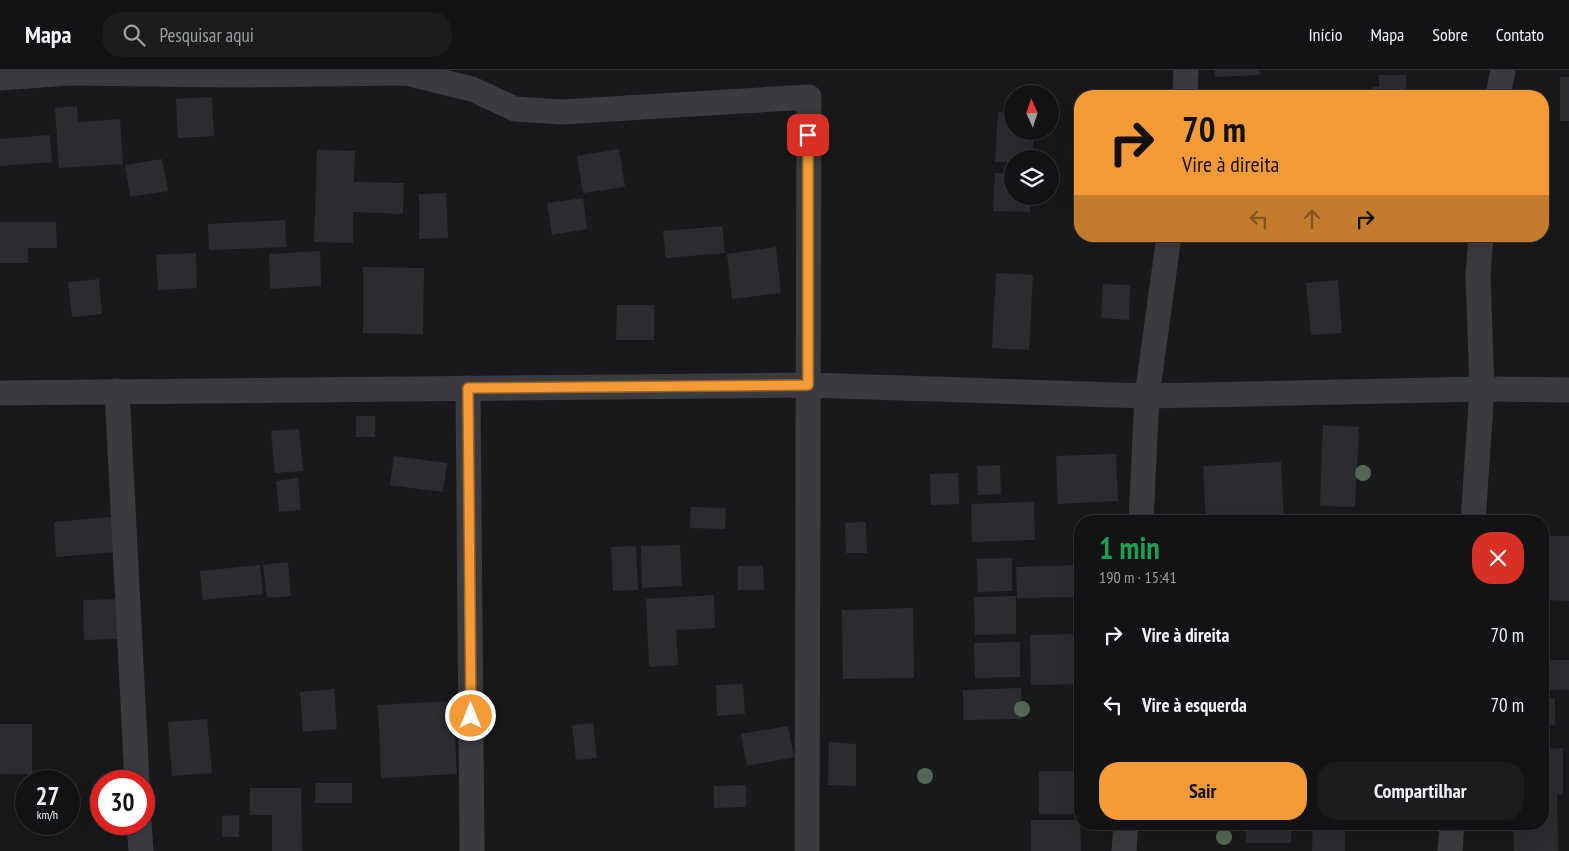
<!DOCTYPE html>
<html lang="pt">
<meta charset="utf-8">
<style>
:root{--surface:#121314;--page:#1b1c1d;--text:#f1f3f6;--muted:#9c9ea0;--line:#313234;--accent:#f49a37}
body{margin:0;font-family:"PT Sans Narrow",sans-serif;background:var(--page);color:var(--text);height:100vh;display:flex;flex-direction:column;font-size:19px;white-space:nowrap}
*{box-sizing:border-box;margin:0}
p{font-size:16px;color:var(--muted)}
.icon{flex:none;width:28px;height:28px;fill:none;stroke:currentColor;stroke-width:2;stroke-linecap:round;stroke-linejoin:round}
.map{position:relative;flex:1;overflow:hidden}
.details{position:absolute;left:1074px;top:445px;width:475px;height:315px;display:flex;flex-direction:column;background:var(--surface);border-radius:20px;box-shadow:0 5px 20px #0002,0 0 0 1px var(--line)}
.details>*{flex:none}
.banner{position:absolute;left:1074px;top:20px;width:475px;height:152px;border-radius:20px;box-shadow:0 5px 20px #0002,0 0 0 1px var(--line);background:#f49a37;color:#111;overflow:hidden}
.needle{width:32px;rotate:357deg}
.controls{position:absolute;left:1004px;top:15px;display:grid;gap:10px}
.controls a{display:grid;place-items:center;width:55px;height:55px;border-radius:50%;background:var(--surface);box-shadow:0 5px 20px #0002,0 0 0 1px var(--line);font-size:25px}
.speed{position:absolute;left:15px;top:700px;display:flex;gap:10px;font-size:25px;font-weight:700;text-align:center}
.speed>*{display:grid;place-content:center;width:65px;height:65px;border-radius:50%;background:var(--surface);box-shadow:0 5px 20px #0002,0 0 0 1px var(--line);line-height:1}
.speed small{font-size:12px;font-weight:400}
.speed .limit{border:8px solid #d22;background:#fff;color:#111}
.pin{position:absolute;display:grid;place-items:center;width:42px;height:42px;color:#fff;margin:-21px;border-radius:10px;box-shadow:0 2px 8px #0006}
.me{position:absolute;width:55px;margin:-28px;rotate:0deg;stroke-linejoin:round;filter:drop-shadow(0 0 4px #0008)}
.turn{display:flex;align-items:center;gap:18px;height:105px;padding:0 25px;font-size:22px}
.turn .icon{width:65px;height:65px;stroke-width:2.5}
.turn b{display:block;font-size:35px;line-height:42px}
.lanes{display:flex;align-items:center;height:48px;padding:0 25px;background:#0003;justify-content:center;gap:25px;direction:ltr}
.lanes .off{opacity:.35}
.round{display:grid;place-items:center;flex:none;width:52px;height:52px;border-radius:20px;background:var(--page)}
.headline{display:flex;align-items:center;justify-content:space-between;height:85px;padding:0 25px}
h1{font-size:30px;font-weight:800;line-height:38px;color:#1e9e55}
.action{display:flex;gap:10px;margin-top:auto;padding:10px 25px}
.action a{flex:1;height:58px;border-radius:20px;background:var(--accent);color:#111;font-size:20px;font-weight:800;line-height:58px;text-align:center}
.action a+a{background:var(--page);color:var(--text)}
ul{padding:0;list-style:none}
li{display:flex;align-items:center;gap:15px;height:70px;padding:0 25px}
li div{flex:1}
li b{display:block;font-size:19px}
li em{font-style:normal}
header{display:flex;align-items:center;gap:30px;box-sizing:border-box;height:70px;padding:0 25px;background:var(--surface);border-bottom:1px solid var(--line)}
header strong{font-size:24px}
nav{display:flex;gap:28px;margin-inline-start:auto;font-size:18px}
.search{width:350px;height:45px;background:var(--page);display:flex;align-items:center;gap:12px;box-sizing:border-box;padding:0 18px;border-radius:20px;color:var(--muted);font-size:19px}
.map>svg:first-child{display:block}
.building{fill:#2b2c2f}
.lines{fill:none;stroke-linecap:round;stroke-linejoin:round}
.minor{stroke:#393b40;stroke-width:25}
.tree{fill:#536654}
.route-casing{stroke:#9f6424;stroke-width:12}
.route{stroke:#f49a37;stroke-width:9}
</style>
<header>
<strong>Mapa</strong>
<div class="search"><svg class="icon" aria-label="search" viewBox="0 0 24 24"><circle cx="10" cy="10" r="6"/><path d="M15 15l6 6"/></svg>Pesquisar aqui</div>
<nav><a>Início</a><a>Mapa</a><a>Sobre</a><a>Contato</a></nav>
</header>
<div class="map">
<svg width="1569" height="781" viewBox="0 0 1569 781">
<rect width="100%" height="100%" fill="#18191b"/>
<!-- building -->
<g class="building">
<path d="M1215 0H1259L1260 5 1215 7Z"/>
<path d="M1379 5H1406V26H1373V17H1379Z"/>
<rect x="1560" y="7" width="9" height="44"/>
<path d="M212 27 214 66 178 68 176 29Z"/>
<path d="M77 36 78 52 120 49 123 94 59 98 55 38Z"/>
<path d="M998 42 1012 43V61H1034L1032 89H1012V92H995Z"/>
<path d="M50 65 52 92 0 96V69Z"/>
<path d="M619 79 625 117 583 123 577 86Z"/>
<path d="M317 80 355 81 354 112 404 113 403 144 353 142V173L314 172Z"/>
<path d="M162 89 168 121 130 127 125 95Z"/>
<path d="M995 103H1012V126H1031L1030 142 993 141Z"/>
<path d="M446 123 448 168 419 169V124Z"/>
<path d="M583 128 587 159 552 165 547 133Z"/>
<path d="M285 150 286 177 209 180 208 154Z"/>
<path d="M0 152H56L57 178H28V193H0Z"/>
<path d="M722 156 725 183 666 188 663 161Z"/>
<path d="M776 177 781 223 732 229 727 184Z"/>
<path d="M320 181 321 216 270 219 269 184Z"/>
<path d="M196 183 197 218 158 220 156 185Z"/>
<path d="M363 197 424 198 423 264 363 263Z"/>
<path d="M996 203 1033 205 1029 280 992 278Z"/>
<path d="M99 209 102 244 72 247 68 212Z"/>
<path d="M1338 210 1342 263 1311 265 1306 213Z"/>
<path d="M1103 214 1130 215 1129 250 1101 248Z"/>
<path d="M617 235H654V270H616Z"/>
<rect x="356" y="346" width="19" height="21"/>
<path d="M1323 355 1359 357 1355 437 1320 436Z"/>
<path d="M299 359 303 401 275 403 271 361Z"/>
<path d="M1116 384 1118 431 1058 434 1056 386Z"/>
<path d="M394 386 447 393 443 422 390 415Z"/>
<path d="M1281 392 1284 451H1206L1203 396Z"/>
<path d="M1000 395 1001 424 978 425 977 396Z"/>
<path d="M958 403 959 434 931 435 930 404Z"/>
<path d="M298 408 301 440 279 442 276 411Z"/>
<path d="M1034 432 1035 470 972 472 971 434Z"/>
<path d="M691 437 726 438 725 459 690 458Z"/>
<path d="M1309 446 1331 447V451H1309Z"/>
<path d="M111 447 114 482 56 487 54 452Z"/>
<path d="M866 452 867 483H846L845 453Z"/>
<path d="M1542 466H1569V531L1542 530Z"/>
<path d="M680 475 682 516 642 518 641 476Z"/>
<path d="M636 476 638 520 613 521 611 477Z"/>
<path d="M1012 488V521L978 522 977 489Z"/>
<path d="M288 492 291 526 267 528 263 495Z"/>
<path d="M260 495 263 524 203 530 200 501Z"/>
<path d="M1079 495V527L1017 528 1016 497Z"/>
<path d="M738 496H763L764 520H738Z"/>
<path d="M714 525 715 558 676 560 678 595 649 597 646 529Z"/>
<path d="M1016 526V564L975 565 974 527Z"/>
<path d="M120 529 121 569 84 570 83 530Z"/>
<path d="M913 538 914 608 843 609 842 540Z"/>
<path d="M1080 564V614L1031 615 1030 565Z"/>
<path d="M1020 572V607L975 608 974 573Z"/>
<rect x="1542" y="590" width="27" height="30"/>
<path d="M743 614 745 644 717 646 716 615Z"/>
<path d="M1021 618 1022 649 963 650V620Z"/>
<path d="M334 619 337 659 303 662 300 622Z"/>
<rect x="1542" y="628" width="13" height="27"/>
<path d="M453 631 457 704 381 708 378 635Z"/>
<path d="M207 649 212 703 172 706 168 652Z"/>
<path d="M593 653 597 688 576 690 572 655Z"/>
<rect x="0" y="654" width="32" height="50"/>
<path d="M788 656 794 687 747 696 741 664Z"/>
<path d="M829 672 856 674V716L828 715Z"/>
<path d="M1563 678V724H1557L1558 781H1514L1513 754H1542V679Z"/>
<rect x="1039" y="701" width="40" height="43"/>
<rect x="315" y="713" width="37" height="20"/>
<path d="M746 715V737L714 738V716Z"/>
<path d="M250 718H301L302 781H272V745H250Z"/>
<path d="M239 745V767H222V746Z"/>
<path d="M1031 750H1080L1081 781H1031Z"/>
<rect x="1246" y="754" width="45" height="19"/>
<path d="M1313 755 1345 756V781H1312Z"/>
</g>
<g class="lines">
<!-- minor -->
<g class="minor">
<path d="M0 8 69 3 236 5 406 3 472 19 515 39 561 42 809 27 807 781"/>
<path d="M1185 26 1186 0"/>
<path d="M1498 26 1503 0"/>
<path d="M468 318 472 781"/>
<path d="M117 321 137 711"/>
<path d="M0 323 808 315 1147 326 1482 319 1569 320"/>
<path d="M1141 451 1147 326 1169 166"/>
<path d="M1473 451 1482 319 1478 205 1481 166"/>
<path d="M139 754 141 781"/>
<path d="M1124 781 1126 754"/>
<path d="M1450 781 1452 754"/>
</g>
</g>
<!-- trees -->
<g class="tree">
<circle cx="1363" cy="403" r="8"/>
<circle cx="1022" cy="639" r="8"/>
<circle cx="925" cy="706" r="8"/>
<circle cx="1224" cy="767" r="8"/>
</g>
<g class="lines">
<defs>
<path id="route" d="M471 646 468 318 808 315V65"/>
</defs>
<!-- route casing -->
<use href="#route" class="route-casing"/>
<!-- route -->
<use href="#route" class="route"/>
</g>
</svg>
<div class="controls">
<a><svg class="needle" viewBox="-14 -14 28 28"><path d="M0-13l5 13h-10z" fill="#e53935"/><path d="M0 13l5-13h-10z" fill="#9c9ea0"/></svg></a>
<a><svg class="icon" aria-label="layers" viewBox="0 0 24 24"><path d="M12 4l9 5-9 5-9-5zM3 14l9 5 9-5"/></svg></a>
</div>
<div class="speed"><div>27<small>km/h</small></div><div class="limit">30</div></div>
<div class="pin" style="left:808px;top:65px;background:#d93025"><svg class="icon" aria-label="arrive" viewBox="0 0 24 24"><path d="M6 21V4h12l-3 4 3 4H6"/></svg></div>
<svg class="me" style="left:471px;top:646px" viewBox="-20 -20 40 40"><circle r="17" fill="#f49a37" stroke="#fff" stroke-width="3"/><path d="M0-11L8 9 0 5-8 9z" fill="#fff"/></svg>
<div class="banner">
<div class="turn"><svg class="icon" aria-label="right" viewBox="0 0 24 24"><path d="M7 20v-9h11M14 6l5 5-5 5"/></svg><div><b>70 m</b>Vire à direita</div></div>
<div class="lanes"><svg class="icon off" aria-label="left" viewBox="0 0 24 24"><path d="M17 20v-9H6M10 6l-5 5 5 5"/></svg><svg class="icon off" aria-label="ahead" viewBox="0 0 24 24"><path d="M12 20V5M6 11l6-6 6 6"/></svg><svg class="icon" aria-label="right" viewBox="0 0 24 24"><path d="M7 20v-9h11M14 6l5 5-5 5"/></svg></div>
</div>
<section class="details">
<div class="headline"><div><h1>1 min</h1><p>190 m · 15:41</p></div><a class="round" style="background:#d93025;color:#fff"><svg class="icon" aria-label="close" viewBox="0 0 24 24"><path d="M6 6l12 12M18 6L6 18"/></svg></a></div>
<ul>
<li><svg class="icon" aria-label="right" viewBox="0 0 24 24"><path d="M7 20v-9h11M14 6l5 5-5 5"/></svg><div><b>Vire à direita</b></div><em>70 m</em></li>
<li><svg class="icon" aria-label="left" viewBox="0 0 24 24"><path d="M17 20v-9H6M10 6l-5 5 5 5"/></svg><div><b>Vire à esquerda</b></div><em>70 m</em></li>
</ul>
<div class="action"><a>Sair</a><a>Compartilhar</a></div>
</section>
</div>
